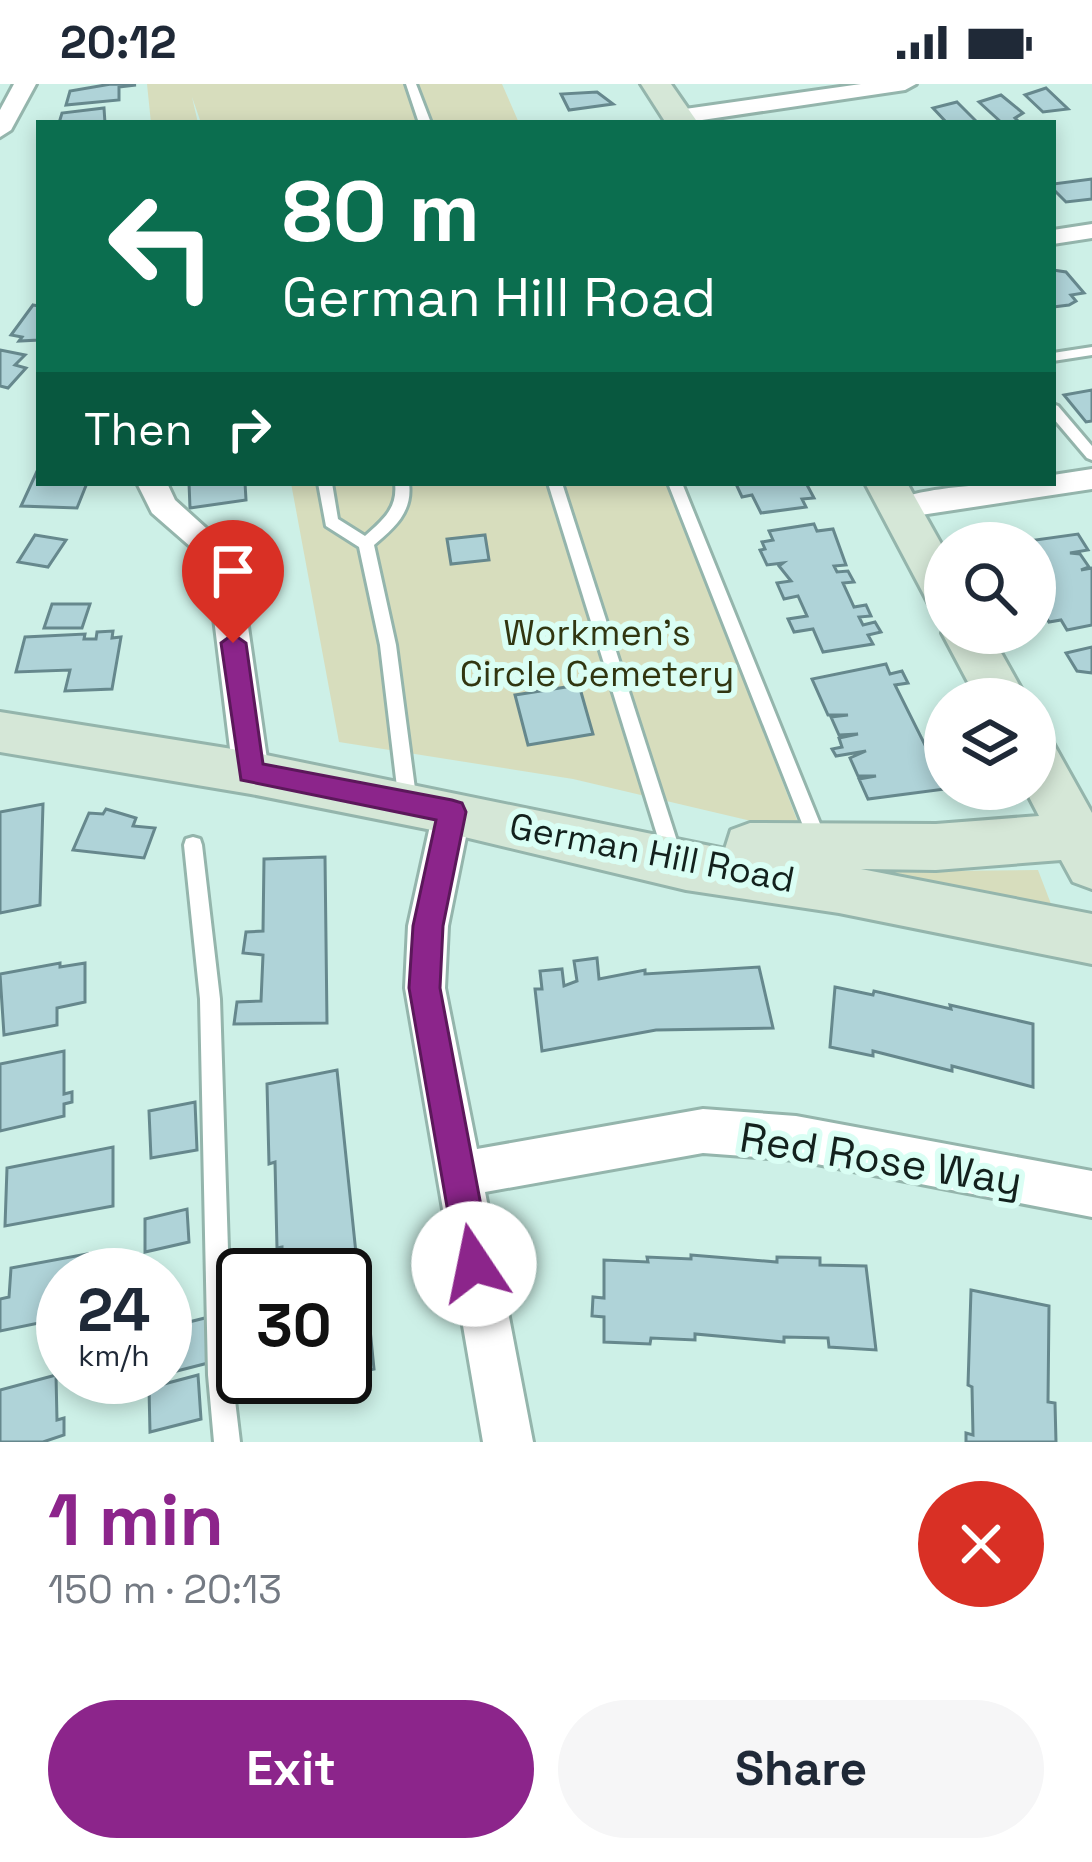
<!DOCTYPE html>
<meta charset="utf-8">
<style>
:root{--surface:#fff;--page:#f6f6f7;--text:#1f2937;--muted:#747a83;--accent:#8c258b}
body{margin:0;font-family:"Space Grotesk",sans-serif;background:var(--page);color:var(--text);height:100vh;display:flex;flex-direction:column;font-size:45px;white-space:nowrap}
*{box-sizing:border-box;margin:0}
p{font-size:39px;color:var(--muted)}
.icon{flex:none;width:66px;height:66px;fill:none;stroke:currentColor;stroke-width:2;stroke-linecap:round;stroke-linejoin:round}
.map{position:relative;height:1358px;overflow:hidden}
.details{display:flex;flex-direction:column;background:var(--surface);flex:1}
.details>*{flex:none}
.guide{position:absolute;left:36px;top:36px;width:1020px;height:366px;border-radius:0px;box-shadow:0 6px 18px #0003;background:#0b6e4f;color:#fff;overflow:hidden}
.buttons{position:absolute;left:924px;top:438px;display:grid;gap:24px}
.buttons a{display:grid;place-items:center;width:132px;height:132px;border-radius:50%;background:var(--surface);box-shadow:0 6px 18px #0003;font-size:60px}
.speed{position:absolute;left:36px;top:1164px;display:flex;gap:24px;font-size:60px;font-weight:700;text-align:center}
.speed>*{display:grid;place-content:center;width:156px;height:156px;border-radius:50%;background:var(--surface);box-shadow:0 6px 18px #0003;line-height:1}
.speed small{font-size:30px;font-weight:400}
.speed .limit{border:6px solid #111;border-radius:18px;background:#fff;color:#111}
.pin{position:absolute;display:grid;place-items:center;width:102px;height:102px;color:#fff;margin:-123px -51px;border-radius:50% 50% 50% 0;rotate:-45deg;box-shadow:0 0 12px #0007}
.pin .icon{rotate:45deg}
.me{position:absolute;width:132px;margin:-66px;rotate:349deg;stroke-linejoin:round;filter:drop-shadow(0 0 9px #0008)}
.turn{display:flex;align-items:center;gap:42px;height:252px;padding:0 48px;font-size:54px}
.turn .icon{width:156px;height:156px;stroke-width:2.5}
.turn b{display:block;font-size:84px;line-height:102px}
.then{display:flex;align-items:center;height:114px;padding:0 48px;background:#0003;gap:24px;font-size:45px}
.round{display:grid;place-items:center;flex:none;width:126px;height:126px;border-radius:63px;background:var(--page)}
.overview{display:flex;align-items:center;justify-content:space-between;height:204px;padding:0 48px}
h1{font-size:72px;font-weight:700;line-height:90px;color:var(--accent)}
.action{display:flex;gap:24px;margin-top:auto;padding:24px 48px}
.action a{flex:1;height:138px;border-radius:72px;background:var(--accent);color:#fff;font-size:48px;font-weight:700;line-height:138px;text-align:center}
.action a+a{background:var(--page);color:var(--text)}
.status{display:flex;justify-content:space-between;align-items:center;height:84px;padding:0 60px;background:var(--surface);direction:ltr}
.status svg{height:33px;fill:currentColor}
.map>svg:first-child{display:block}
.green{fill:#d7ddbd}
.building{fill:#afd3d8;stroke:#66888d;stroke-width:3}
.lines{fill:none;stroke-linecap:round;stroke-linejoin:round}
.lane-casing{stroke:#94b5ac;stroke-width:6}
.street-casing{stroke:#94b5ac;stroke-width:6}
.secondary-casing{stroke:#94b5ac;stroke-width:6}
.lane{fill:#fff;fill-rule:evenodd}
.street{fill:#fff;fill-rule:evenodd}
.secondary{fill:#d5e7d7;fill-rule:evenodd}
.route{fill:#8c258b;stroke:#5b185a;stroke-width:3}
.labels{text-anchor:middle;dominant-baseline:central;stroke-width:12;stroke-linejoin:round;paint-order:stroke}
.park-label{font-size:36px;fill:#313611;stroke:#dafef4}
.street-label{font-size:36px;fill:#13211d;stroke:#dafef4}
.near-street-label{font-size:42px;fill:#13211d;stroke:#dafef4}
</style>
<div class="status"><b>20:12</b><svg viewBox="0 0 49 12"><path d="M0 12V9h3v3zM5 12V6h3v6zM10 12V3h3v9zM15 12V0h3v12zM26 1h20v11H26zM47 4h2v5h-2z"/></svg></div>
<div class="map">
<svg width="1092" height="1358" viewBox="0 0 1092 1358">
<rect width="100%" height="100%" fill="#cdf0e7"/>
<!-- green -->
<g class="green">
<path d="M147 0H502L519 39H201L192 13 198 39H151Z"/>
<path d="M291 399H669L802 749 573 695 339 658Z"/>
<path d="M1038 786 1056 833 823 788Z"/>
</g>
<!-- building -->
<g class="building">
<path d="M111 0 136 1 119 3V16L66 21 70 7Z"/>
<path d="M1046 4 1068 25 1043 28 1025 11Z"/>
<path d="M597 8 613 20 569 26 561 10Z"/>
<path d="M1001 11 1023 29 1015 34 1020 39H1002L979 18Z"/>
<path d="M957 18 977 38 947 39 933 24Z"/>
<path d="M104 24 105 39H59L62 29Z"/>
<path d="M1092 95V115L1066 118 1053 105V100Z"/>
<path d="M1053 186 1066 188 1084 209 1071 211 1076 217 1069 221 1053 223Z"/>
<path d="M33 221 39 222V256L19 257 22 253 11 251Z"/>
<path d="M0 266 25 271 15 281 26 284 8 304 0 302Z"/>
<path d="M1092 306V337L1086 338 1064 311Z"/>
<path d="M39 383V399H87L77 424 21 422Z"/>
<path d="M189 399H245L246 416 190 424Z"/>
<path d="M806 399 814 414 802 415 806 423 761 429 752 411 742 413 736 400Z"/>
<path d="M814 440 817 447 833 445 846 481 834 482 837 488 848 487 854 498 843 499 854 523 866 521 871 532 859 533 863 541 875 538 881 548 868 551 873 560 823 568 813 545 794 548 788 535 807 532 798 512 784 515 777 499 791 497 779 482 783 479 767 481 760 466 765 465 762 458 773 456 769 447Z"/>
<path d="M1078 450 1088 466 1070 469 1080 470 1089 483 1081 486 1092 484V541L1067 546 1061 536 1049 538 1035 515V459H1014Z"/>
<path d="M35 451 66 456 48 483 18 478Z"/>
<path d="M485 451 489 476 451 480 447 455Z"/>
<path d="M52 520H90L82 544H44Z"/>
<path d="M113 547 112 554 121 553 112 605 65 607 70 586 16 588 25 553 85 550 84 555H96L97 548Z"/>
<path d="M1092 563V589L1077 587 1066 569Z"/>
<path d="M886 580 890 590 902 587 908 599 895 601 935 681 945 680V705L868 715 859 695 876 692H858L850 674 866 667 836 672 832 665 842 663 839 654 858 650 839 651 831 633 848 631H828L812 595Z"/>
<path d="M579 601 593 650 528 661 515 611Z"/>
<path d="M43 720 40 821 0 829V728Z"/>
<path d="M106 725 136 734 133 742 155 744 144 774 73 766 89 729 103 730Z"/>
<path d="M325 773 327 939 234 940 237 918 261 917 263 871 243 869 246 848 263 847 264 775Z"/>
<path d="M597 874 599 895 645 886V890L759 883 773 944 656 946 542 967 535 905H542L540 887 562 885 564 902 577 897 574 877Z"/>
<path d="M60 879V883L85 879V918L57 924V941L4 951 0 890Z"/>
<path d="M835 903 873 911 874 907 951 925 950 921 1033 940V1003L952 982V987L873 967V972L830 963Z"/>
<path d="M64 967V1010L72 1008V1018L64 1020V1032L0 1047V980Z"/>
<path d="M337 986 363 1237 369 1235 374 1285 345 1291V1191H283L282 1163 277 1164 275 1078 269 1080 267 1000Z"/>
<path d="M195 1018 197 1066 151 1074 149 1027Z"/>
<path d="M113 1063V1122L5 1142 7 1084Z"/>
<path d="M187 1125 189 1158 145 1168V1135Z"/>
<path d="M92 1169 91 1191H63V1234L0 1247V1215L9 1213 11 1184Z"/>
<path d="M691 1171 777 1178V1173L820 1174V1181L866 1182 876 1266 829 1263 828 1254 784 1253V1258L695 1250V1256L651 1254 650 1260 604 1258V1233L592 1232 593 1213 604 1214V1176L648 1178 647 1173 691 1175Z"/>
<path d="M971 1206 1049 1222 1048 1318 1055 1319 1056 1358H966V1349L973 1351 972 1303 968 1301Z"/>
<path d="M209 1233 212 1278 165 1290V1244Z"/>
<path d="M243 1267V1293L254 1295 227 1301 225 1272Z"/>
<path d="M56 1291 57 1336 64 1334V1351L43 1358H0V1306Z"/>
<path d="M198 1291 201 1335 150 1348 149 1304Z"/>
</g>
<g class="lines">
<defs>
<g id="lane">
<path d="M406 0H416L431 39H419Z"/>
<path d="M1092 263V271L1053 277V269Z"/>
<path d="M1053 320 1058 322 1092 362V376L1087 374 1053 334Z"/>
<path d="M318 399H332L338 435 365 452C383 436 398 424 395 399H409C413 428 394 444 374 461L396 561 417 720 415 725H401L399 720 380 561 359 463 326 442Z"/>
<path d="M548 399H562L677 757 675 763 668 765 661 763 659 757Z"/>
<path d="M668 399H682L829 762 827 768 820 770 813 768 811 762Z"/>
<path d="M193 753 200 755 202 761 220 915 232 1291 240 1358H214L208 1291 200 915 184 761 186 755Z"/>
</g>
<g id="street">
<path d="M14 0H36L11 46 0 53V26Z"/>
<path d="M861 0H916L905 6 682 39 667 33 678 26Z"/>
<path d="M1092 140V154L1053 160V146Z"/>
<path d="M1092 385V405L901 434 886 424C903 400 1021 399 1053 399V391Z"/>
<path d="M137 399H167L175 416 238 473 269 689 264 699 251 704 238 699 233 689 207 477 152 429Z"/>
<path d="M452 713 465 717 471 728 448 842 445 904 477 1065 703 1025 796 1032 1092 1087V1133L796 1076 703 1069 485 1108 533 1358H483L405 904 408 842 433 728 439 717Z"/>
</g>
<g id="secondary">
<path d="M641 0H671L698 39H666Z"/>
<path d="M865 399H907L945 467V525L929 520Z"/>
<path d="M945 544V549H990L1027 615H977L942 549Z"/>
<path d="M0 628 251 668 725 765 731 746 750 739 936 740 1039 732 1025 705H1035V653L1053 659 1092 729V805L1073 798 1061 776 936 786 861 785 1092 830V880L839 829 686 806 452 750 251 710 0 668Z"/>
</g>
</defs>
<!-- lane casing -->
<use href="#lane" class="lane-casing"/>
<!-- street casing -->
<use href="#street" class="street-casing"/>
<!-- secondary casing -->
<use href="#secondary" class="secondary-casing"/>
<!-- lane -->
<use href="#lane" class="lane"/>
<!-- street -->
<use href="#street" class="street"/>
<!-- secondary -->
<use href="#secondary" class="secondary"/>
</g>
<!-- route -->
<path class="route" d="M233 550 246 559 263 680 452 716 462 719 466 728 443 842 440 904 492 1180 487 1192 474 1198 462 1192 457 1180 409 904 413 842 436 736 241 696 221 559Z"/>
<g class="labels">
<!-- park labels -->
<g class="park-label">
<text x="597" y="549">Workmen's<tspan x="597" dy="41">Circle Cemetery</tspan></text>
</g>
<!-- street labels -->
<g class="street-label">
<text transform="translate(652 769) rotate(11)">German Hill Road</text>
</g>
<!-- near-street labels -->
<g class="near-street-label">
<text transform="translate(881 1075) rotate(9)">Red Rose Way</text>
</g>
</g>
</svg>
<div class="buttons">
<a><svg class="icon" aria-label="search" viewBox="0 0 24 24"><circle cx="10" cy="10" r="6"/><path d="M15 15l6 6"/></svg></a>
<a><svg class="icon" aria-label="layers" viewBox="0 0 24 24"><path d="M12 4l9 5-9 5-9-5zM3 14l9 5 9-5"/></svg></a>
</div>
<div class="speed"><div>24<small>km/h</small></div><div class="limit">30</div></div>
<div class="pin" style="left:233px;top:559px;background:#d93025"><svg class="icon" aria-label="arrive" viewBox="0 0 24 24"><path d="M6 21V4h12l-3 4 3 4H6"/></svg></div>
<svg class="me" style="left:474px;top:1180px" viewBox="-20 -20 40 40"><circle r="19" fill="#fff"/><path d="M0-13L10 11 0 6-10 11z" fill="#8c258b"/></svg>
<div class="guide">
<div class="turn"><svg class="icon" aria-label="left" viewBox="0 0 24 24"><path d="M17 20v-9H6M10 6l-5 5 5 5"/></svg><div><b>80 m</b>German Hill Road</div></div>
<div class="then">Then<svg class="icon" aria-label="right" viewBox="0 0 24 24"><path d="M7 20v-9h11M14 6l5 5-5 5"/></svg></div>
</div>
</div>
<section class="details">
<div class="overview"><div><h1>1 min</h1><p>150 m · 20:13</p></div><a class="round" style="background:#d93025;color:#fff"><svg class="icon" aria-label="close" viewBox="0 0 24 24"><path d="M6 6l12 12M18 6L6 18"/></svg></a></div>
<div class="action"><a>Exit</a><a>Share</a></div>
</section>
